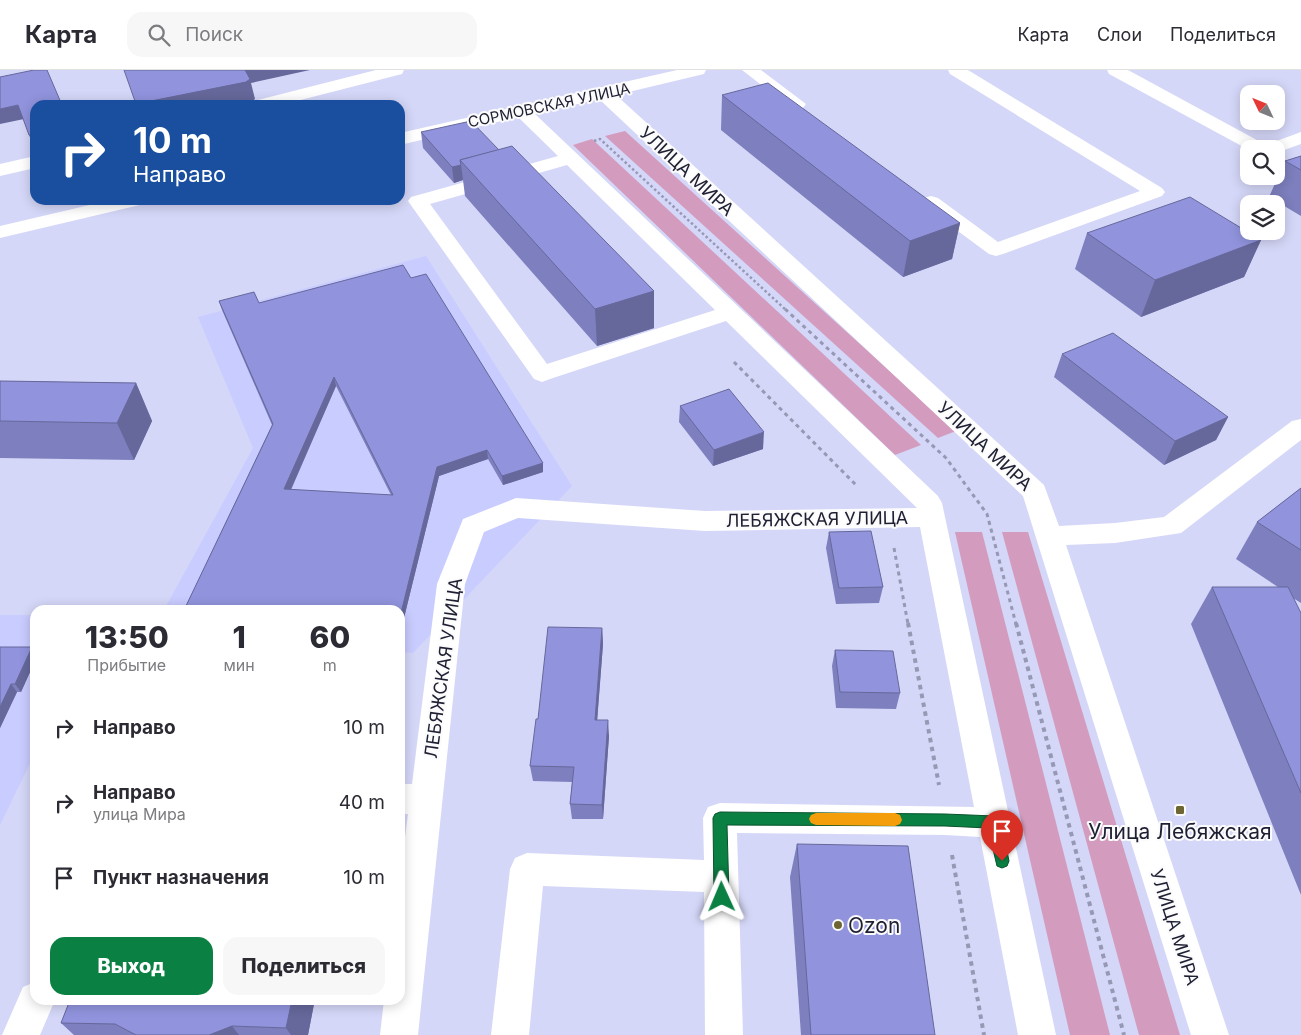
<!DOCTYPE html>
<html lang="ru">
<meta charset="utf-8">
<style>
:root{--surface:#fff;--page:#f7f7f7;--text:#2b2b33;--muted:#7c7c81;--line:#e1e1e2;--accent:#0b8043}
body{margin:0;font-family:Inter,sans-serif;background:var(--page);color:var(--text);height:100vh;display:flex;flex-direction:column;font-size:19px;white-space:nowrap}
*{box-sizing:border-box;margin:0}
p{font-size:16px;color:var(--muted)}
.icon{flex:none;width:28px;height:28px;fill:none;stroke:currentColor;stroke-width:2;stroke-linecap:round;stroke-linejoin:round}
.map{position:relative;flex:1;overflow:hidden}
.panel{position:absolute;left:30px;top:535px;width:375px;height:400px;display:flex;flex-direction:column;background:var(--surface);border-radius:15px;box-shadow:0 2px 12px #0003}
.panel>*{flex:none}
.guide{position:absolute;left:30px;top:30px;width:375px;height:105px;border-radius:15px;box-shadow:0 2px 12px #0003;background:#1a4fa0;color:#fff;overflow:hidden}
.needle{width:32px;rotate:313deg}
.tools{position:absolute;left:1240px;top:15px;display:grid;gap:10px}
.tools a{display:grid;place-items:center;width:45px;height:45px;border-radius:10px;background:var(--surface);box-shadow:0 2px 12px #0003;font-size:25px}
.pin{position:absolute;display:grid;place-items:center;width:42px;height:42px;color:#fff;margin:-51px -21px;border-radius:50% 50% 50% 0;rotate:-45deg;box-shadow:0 0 5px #0007}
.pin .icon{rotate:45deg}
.me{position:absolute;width:55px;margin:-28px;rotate:359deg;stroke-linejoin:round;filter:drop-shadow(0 0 4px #0008)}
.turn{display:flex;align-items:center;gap:18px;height:105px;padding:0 20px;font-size:22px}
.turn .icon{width:65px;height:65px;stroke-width:2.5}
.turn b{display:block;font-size:35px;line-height:42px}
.eta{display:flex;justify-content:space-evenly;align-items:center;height:85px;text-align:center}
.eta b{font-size:30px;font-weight:800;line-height:35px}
.button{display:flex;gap:10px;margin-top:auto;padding:10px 20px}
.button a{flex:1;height:58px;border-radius:15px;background:var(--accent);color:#fff;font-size:20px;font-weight:800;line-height:58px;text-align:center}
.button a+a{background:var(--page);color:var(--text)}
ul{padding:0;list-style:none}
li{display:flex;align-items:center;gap:15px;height:75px;padding:0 20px}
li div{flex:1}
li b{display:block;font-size:19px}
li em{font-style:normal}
header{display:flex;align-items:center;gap:30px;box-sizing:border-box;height:70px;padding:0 25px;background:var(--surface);border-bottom:1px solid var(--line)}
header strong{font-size:24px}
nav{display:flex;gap:28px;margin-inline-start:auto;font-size:18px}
.search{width:350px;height:45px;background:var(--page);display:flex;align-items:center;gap:12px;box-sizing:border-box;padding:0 18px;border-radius:15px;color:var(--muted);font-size:19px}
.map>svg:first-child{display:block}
.built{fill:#c9ccfe}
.green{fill:#d39cbe}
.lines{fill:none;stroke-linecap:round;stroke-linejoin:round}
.path-far2{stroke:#9698b4;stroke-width:2.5;stroke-dasharray:2.5 2.5;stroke-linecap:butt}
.path-far1{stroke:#9698b4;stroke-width:3;stroke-dasharray:4 4;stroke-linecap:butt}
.path{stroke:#9698b4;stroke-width:4;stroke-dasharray:4.5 4.5;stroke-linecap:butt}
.minor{fill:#fff;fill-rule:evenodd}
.wall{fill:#7d7fbe;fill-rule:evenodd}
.shaded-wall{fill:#66689b}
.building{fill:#9194dd;stroke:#66689b;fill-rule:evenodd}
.route{fill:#0b8043;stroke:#07532c}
.slow{fill:#f59e0b}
.poi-dot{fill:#6d6632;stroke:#fbfbfb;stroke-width:2}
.labels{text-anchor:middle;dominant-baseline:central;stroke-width:4;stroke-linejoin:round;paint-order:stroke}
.far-street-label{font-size:15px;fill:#1e1f33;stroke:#fbfbfb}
.street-label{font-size:18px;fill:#1e1f33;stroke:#fbfbfb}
.near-poi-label{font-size:21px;fill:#1e1f33;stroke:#fbfbfb}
</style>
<header>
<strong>Карта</strong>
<div class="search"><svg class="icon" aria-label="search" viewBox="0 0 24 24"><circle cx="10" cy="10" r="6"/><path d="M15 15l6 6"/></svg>Поиск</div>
<nav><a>Карта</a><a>Слои</a><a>Поделиться</a></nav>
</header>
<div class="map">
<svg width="1301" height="965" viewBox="0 0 1301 965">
<rect width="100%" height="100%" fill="#d5d7f8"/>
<!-- built -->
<g class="built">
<path d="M426 186 572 416 413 583 400 582V540H164L253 378 198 247Z"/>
<path d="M0 545H35V683L0 755Z"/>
</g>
<!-- green -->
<g class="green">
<path d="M625 61 956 361 938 368 605 66Z"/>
<path d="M592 69 921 375 895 385 573 75Z"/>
<path d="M955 462H982L1110 965H1070Z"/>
<path d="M1002 462H1028L1180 965H1139Z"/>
</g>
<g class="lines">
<!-- path-far2 -->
<path class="path-far2" d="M594 71 600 69 786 240"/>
<!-- path-far1 -->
<g class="path-far1">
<path d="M785 239 946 388 987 444 1016 554"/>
<path d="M734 292 858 417"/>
<path d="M894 478 908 554"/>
</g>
<!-- path -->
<g class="path">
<path d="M908 553 939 715"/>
<path d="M1016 553 1124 965"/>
<path d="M952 785 984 965"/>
</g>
<!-- minor -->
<g class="minor">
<path d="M376 0H404L402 4 281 35H251L254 31Z"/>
<path d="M677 0H706L704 4 616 25 1044 415 1059 456 1115 453 1164 447 1292 351 1301 349V370L1181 463 1115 473 1066 475 1229 965H1191L1023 426 599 29 535 44 938 426 942 433 1056 965H1018L980 767 945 765 737 763 743 965H705L704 822 543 816 529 965H491L510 799 515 788 527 783 704 790 703 748 708 737 720 733 974 737 920 457 705 461 518 448 484 462 465 514 418 965H380L384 930H400V806L408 744H400V714H412L437 514 463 449 516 428 705 441 917 438 726 251 550 309 542 312 534 309 408 131 411 127 558 86 518 47 400 75V63ZM567 95 715 240 547 294 430 134Z"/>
<path d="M742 0H761L806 34 803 38 797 39 791 38Z"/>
<path d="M948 0H968L1162 118 1165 122 1162 126 1003 184 996 186 989 184 924 136 921 132 924 128 931 126 938 128 998 172 1140 121 950 4Z"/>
<path d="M1107 0H1128L1266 75 1301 62V74L1276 83V79H1249V80L1109 4Z"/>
<path d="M35 86V98L0 106V94Z"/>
<path d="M111 130H147L144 134 0 168V156Z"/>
<path d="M35 912V930H55L40 965H2L23 917Z"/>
</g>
</g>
<!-- wall -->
<g class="wall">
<path d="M722 25 960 153 952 189 903 207 721 60Z"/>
<path d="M421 62 499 80 654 221V258L597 276 465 126 463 110 454 113 423 78Z"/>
<path d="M1301 86V146L1269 127 1285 91Z"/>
<path d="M1087 163 1261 170 1244 207 1141 247 1075 199Z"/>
<path d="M219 231 259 233 543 393V402L503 415 488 389 439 406 401 560H400V540H187L185 538 272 355 222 240ZM336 316 391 425 291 420Z"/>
<path d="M1062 284 1228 347 1216 370 1164 395 1054 307Z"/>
<path d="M0 311 136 313 152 351 134 390 0 388Z"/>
<path d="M680 336 763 379 713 396 679 352Z"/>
<path d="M1301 418V533L1293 528 1301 543V825L1191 554 1212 517H1278L1236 489 1257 452Z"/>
<path d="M829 462 883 517 879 533 836 534 826 478Z"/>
<path d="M602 558 603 574 597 650 609 666 603 749H572L570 734 572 712 533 711 530 696 538 649Z"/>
<path d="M0 577 35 582V591L21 622H17L0 658Z"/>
<path d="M835 580 900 623 896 639 836 638 832 596Z"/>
<path d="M797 774 935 965H801L790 807Z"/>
<path d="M70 930H317L314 934 308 965H74L61 953Z"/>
</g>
<!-- shaded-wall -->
<g class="shaded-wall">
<path d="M244 0H310L251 13 255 29 251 32 236 35H136V34Z"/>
<path d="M18 35 24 49 0 54V39Z"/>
<path d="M35 64V79L29 65Z"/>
<path d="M461 95 463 110 454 113 452 97Z"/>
<path d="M960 153 952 189 903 207 910 171Z"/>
<path d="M1261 170 1244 207 1141 247 1155 210Z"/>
<path d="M654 221V258L597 276 595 239Z"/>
<path d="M334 307 336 316 287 428 284 419Z"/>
<path d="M136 313 152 351 134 390 117 353Z"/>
<path d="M1228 347 1216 370 1164 395 1175 371Z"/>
<path d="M764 362 763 379 713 396 714 380Z"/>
<path d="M487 380 488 389 439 406 401 560 400 557V547L437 397Z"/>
<path d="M543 393V402L503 415 502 406Z"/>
<path d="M602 558 603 574 596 666 595 650Z"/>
<path d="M32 577 35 582V591L21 622 15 614Z"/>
<path d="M11 614 17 622 0 658V637Z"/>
<path d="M608 650 609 666 603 749 602 735Z"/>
<path d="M292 930H317L314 934 308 965H291L286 958Z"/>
<path d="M232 956 239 965H209Z"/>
</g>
<!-- building -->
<g class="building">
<path d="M34 0H47L62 35H35V64L29 65 18 35 0 39V7Z"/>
<path d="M124 0H245L250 9 246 12 136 34Z"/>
<path d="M768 13 960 153 910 171 722 25Z"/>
<path d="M471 51 499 80 460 90 461 95 452 97 421 62Z"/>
<path d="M512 76 654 221 595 239 460 90Z"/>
<path d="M1301 86V100L1285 91Z"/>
<path d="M1190 127 1261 170 1155 210 1087 163Z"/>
<path d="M403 195 411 208 426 204 543 393 502 406 487 380 437 397 400 547V540H220L185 538 273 354 219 231 254 222 259 233ZM334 307 393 425 284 419Z"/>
<path d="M1113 263 1228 347 1175 371 1062 284Z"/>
<path d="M0 311 136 313 117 353 0 351Z"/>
<path d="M729 319 764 362 714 380 680 336Z"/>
<path d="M1301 418V480L1257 452Z"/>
<path d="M871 461 883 517 839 518 829 462Z"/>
<path d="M1212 517H1288L1301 543V723Z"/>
<path d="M548 557 602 558 595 650H608L602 735 570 734 574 697 530 696 536 649H538Z"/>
<path d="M0 577H32L15 614H11L0 637Z"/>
<path d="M835 580 893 581 900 623 840 622Z"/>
<path d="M797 774 908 776 935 965H811Z"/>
<path d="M70 930H292L286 958 232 956 209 965H136L115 954 61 953Z"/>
</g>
<!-- route -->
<path class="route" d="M720 742 945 744 994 746 999 748 1001 752 1009 791 1007 796 1002 798 997 796 988 758 945 756 727 755 729 827 727 832 722 834 716 832 714 827 713 748 715 744Z"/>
<!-- slow -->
<path class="slow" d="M816 743H895L900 745 902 750 900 754 895 756 816 755 811 753 809 749 811 745Z"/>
<!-- markers -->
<g class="poi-dot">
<rect x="1175" y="735" width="10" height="10" rx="2.5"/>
<circle cx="838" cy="855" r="5"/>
</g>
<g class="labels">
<!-- far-street labels -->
<g class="far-street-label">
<text transform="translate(549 35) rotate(-12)">СОРМОВСКАЯ УЛИЦА</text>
</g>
<!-- street labels -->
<g class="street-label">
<text transform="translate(687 101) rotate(43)">УЛИЦА МИРА</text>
<text transform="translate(985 376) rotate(43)">УЛИЦА МИРА</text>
<text transform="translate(817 449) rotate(-1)">ЛЕБЯЖСКАЯ УЛИЦА</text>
<text transform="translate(443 598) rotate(-82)">ЛЕБЯЖСКАЯ УЛИЦА</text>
<text transform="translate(1175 857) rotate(72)">УЛИЦА МИРА</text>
</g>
<!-- near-poi labels -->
<g class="near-poi-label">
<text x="1180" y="761">Улица Лебяжская</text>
<text x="848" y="855" text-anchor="start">Ozon</text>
</g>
</g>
</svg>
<div class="tools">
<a><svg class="needle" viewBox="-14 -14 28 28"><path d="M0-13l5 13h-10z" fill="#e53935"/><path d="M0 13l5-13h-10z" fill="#7c7c81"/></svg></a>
<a><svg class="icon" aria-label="search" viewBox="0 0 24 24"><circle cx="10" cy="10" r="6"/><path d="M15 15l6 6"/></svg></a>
<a><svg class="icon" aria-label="layers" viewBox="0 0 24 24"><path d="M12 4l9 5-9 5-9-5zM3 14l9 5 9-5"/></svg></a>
</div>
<div class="pin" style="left:1002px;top:791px;background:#d93025"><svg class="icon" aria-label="arrive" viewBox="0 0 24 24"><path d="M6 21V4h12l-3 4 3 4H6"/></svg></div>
<svg class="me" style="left:722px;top:827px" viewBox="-20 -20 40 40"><path d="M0-17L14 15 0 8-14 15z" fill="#0b8043" stroke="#fff" stroke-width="4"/></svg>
<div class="guide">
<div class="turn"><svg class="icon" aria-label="right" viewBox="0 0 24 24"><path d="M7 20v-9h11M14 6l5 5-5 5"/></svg><div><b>10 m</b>Направо</div></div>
</div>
<section class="panel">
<div class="eta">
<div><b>13:50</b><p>Прибытие</p></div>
<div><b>1</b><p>мин</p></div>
<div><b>60</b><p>m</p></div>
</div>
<ul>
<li><svg class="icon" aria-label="right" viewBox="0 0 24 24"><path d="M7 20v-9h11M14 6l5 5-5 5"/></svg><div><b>Направо</b></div><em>10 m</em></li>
<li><svg class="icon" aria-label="right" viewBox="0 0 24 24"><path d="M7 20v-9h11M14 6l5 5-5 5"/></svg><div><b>Направо</b><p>улица Мира</p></div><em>40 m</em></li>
<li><svg class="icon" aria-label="arrive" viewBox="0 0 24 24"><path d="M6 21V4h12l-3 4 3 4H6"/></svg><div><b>Пункт назначения</b></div><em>10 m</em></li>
</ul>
<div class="button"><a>Выход</a><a>Поделиться</a></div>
</section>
</div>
